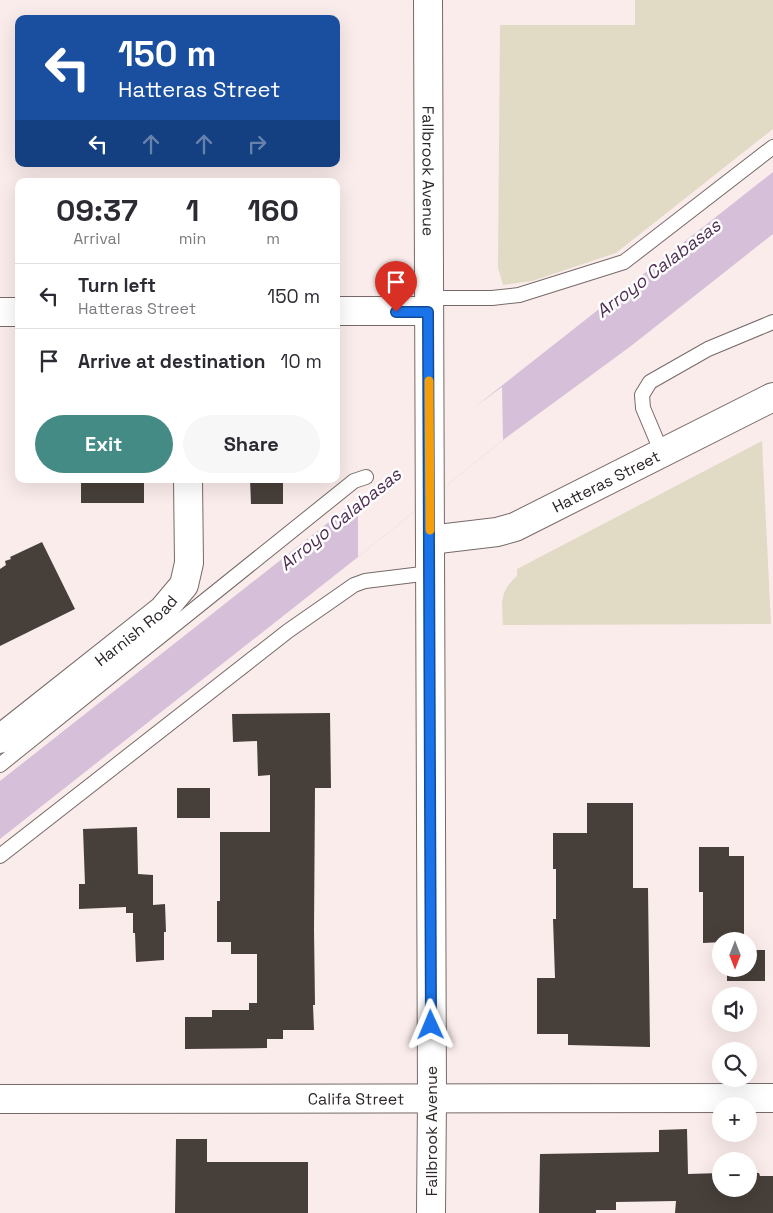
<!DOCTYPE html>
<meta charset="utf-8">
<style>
:root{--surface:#fff;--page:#f7f7f7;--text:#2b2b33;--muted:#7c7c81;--line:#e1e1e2;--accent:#448b85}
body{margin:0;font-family:"Space Grotesk",sans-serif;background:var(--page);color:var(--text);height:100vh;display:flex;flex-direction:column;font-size:19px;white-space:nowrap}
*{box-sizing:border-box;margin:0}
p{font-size:16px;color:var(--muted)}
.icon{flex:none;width:28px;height:28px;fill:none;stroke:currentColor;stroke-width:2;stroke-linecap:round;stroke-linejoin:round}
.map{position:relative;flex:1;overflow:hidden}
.side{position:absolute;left:15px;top:178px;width:325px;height:305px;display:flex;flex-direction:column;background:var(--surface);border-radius:10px;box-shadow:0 5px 20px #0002}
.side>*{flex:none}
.top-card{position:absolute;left:15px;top:15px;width:325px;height:152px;border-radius:10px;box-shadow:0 5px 20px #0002;background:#1a4fa0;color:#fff;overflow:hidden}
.needle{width:32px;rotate:180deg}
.controls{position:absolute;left:712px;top:932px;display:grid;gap:10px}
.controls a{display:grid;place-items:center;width:45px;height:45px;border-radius:50%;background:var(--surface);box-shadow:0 5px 20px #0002;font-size:25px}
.pin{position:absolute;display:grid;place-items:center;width:42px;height:42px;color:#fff;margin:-51px -21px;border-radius:50% 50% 50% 0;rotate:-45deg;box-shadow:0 0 5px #0007}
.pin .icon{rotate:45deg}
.me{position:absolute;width:55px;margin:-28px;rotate:359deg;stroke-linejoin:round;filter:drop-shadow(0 0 4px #0008)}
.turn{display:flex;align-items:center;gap:18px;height:105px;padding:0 20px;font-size:22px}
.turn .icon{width:65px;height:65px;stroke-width:2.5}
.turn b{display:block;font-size:35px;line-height:42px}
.lanes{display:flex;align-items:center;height:48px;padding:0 20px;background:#0003;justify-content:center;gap:25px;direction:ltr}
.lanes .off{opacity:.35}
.eta{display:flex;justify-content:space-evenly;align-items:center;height:85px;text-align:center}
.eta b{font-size:30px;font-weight:800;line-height:35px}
.button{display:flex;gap:10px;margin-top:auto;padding:10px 20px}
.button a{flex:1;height:58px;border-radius:30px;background:var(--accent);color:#fff;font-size:20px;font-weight:800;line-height:58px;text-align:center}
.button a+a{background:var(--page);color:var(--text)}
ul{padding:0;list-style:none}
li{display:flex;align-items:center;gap:15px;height:65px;padding:0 20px;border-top:1px solid var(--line)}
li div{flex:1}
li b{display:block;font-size:19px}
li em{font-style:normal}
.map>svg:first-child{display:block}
.green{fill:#e1dac4}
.water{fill:#d6bfd9}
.pier{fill:#faecea}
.building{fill:#473f39}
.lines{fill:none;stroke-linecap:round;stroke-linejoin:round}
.service-casing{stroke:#766a68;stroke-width:16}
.minor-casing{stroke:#766a68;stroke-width:30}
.secondary-casing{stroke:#766a68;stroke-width:30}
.service{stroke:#fff;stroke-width:14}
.minor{stroke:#fff;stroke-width:28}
.secondary{stroke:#fff;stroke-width:28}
.route-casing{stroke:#114b97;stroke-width:12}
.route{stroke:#1a73e8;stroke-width:9}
.slow{stroke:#f59e0b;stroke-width:9}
.labels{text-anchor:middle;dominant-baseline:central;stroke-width:5;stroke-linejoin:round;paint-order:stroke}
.street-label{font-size:16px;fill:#2c2727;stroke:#fdfdfd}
.water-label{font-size:18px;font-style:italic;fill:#4d2d52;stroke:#fdfdfd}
</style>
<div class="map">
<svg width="773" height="1213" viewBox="0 0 773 1213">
<rect width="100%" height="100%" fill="#faecea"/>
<!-- green -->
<g class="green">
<path d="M635 0H773V129L616 253 532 281 503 285 498 268 500 25H635Z"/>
<path d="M762 441 771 624 503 625C502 602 499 592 517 576V569Z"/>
</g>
<!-- water -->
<path class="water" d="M773 172V234L631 346 503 440 358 557 0 839V781Z"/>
<!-- pier -->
<path class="pier" d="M502 387 503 440 358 557V498L429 440Z"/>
<!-- building -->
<g class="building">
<rect x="81" y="479" width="63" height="24"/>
<path d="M250 479H283V504H251Z"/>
<path d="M42 542 75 609 0 646V569L6 565 5 561 11 559 10 557Z"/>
<path d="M330 713 331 788H315L314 930 315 1005H313L314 1030H283V1039H267V1048L185 1049V1017H212V1010H249V1003H257V954H231V942H217V901H220V832H270V775L258 776 257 741 233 742 232 714Z"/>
<rect x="177" y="788" width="33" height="30"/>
<path d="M587 803H633V888H648L650 1047 568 1045V1034H537V978H555L553 919H556V869H553V833H587Z"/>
<path d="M137 827 138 874 153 875V905L165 904 166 932H164V960L136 962 135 933H133V913H126V907L79 909V884H85L83 829Z"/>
<path d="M699 847H729V856H744V941L703 943V892H699Z"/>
<path d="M749 950H765V981H727V969H749Z"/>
<path d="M687 1129 688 1174 721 1173V1189H749V1173H759L760 1176H773V1213H675L676 1201 616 1202V1210H596V1213H539L540 1154 659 1152V1130Z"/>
<path d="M176 1139H207V1162H308V1213H175Z"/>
</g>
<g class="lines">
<defs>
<g id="service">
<path d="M429 298H492L519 295 624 262 773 147"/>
<path d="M662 453 643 408 642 395 650 382 708 349 773 322"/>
<path d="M0 765 354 481 366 477"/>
<path d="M0 856 288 631 354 585 365 581 430 573"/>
</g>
<g id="minor">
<path d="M336 311H429"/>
<path d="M0 312H19"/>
<path id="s1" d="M430 540 497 532 515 527 773 397"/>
<path id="s2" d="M0 739 163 610 184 585 189 563 188 479"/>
<path id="s3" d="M0 1099 773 1098"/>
</g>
<g id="secondary">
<path id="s4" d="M428 0 432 1098 431 1213"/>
</g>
</defs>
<!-- service casing -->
<use href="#service" class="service-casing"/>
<!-- minor casing -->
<use href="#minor" class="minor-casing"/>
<!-- secondary casing -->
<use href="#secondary" class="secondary-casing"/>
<!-- service -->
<use href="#service" class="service"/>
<!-- minor -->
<use href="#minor" class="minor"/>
<!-- secondary -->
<use href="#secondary" class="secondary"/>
</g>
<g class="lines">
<defs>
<path id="route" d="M396 312H428L431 1025"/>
</defs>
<!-- route casing -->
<use href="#route" class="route-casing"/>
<!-- route -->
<use href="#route" class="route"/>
<!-- slow -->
<path class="slow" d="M429 381 430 530"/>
</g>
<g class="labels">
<!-- street labels -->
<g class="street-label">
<text stroke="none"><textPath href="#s4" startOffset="171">Fallbrook Avenue</textPath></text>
<text stroke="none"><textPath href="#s1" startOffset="188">Hatteras Street</textPath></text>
<text stroke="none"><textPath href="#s2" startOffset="174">Harnish Road</textPath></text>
<text stroke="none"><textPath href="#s3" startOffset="356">Califa Street</textPath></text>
<text transform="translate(431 1131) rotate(-90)">Fallbrook Avenue</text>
</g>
<!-- water labels -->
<g class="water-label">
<text transform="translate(658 268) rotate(-37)">Arroyo Calabasas</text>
<text transform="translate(340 519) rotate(-39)">Arroyo Calabasas</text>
</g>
</g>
</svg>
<div class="controls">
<a><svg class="needle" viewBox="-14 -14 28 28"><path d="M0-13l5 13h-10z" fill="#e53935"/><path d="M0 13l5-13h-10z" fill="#7c7c81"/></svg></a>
<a><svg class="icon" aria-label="sound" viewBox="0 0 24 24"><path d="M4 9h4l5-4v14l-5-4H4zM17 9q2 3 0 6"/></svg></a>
<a><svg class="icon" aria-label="search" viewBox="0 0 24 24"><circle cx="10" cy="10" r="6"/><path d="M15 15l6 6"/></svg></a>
<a>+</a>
<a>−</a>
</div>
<div class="pin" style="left:396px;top:312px;background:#d93025"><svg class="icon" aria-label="arrive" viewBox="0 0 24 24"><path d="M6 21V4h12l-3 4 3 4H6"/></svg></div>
<svg class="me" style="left:431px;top:1025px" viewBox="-20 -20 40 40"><path d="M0-17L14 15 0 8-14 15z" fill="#1a73e8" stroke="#fff" stroke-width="4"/></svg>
<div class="top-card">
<div class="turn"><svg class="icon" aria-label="left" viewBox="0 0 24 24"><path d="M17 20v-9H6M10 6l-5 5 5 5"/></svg><div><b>150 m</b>Hatteras Street</div></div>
<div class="lanes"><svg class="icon" aria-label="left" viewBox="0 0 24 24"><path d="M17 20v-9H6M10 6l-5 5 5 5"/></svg><svg class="icon off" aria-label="ahead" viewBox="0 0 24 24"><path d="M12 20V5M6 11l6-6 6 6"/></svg><svg class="icon off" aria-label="ahead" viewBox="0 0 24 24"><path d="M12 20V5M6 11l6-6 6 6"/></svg><svg class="icon off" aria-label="right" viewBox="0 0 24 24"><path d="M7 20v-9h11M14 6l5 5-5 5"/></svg></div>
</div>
<section class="side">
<div class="eta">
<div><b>09:37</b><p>Arrival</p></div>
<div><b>1</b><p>min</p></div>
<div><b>160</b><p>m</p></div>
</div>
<ul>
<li><svg class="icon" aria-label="left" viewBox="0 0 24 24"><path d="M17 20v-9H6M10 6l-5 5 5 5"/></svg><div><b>Turn left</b><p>Hatteras Street</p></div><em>150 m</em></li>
<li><svg class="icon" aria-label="arrive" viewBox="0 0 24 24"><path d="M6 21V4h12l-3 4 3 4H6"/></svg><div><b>Arrive at destination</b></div><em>10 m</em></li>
</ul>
<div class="button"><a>Exit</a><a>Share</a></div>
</section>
</div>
